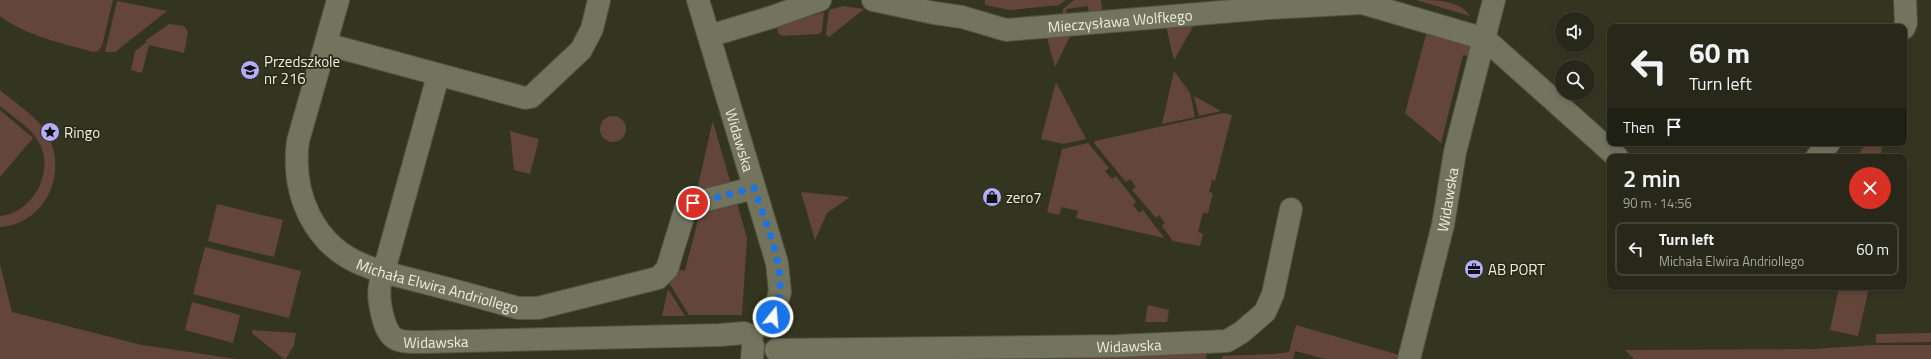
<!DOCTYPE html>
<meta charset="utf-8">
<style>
:root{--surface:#272819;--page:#333426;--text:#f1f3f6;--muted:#a4a6a2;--line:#434438}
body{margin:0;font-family:"Titillium Web",sans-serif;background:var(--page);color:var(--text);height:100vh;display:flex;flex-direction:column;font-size:15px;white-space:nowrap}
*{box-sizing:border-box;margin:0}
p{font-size:13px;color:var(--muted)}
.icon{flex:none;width:22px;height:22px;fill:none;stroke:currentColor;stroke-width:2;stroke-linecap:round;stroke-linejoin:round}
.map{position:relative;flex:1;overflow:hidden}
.sheet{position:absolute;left:1607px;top:154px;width:300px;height:136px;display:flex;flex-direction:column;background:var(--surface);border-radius:8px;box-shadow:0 2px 6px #0003,0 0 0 1px var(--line)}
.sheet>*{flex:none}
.hud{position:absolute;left:1607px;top:24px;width:300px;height:122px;border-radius:8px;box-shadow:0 2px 6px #0003,0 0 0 1px var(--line);background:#272819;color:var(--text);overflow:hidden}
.fabs{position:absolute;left:1555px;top:12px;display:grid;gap:8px}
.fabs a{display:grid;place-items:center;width:40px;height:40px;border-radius:50%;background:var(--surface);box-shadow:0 2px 6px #0003,0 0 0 1px var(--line);font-size:20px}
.pin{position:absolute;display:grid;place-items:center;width:34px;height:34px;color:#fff;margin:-17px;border:2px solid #fff;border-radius:50%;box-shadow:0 1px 4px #0007}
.me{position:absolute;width:44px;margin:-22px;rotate:17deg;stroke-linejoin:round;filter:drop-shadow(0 0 3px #0008)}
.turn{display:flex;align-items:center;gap:14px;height:84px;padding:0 16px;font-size:18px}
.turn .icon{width:52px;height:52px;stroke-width:2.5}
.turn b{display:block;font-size:28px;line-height:34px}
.then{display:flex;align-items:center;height:38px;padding:0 16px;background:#0003;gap:8px;font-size:15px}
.round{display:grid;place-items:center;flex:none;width:42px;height:42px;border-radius:21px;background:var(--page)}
.summary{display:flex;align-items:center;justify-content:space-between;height:68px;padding:0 16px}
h1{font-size:24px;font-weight:600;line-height:30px}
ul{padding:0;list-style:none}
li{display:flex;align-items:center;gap:12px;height:54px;margin:0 8px 6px;padding:0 8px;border:2px solid var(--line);border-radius:8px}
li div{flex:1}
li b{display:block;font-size:15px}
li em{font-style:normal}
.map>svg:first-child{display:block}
.green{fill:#644539}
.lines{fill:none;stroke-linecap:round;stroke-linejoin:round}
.minor-casing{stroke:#525341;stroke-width:24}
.minor{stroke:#72745e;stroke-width:22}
.route{stroke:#1a73e8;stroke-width:7;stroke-dasharray:0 12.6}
.labels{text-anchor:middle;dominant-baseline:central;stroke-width:3.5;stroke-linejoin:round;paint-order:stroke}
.street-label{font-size:15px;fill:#edeee1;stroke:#2a2b17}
.poi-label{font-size:15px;fill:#edeee1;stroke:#2a2b17;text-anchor:start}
</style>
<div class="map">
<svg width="1931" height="359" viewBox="0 0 1931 359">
<rect width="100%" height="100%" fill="#343521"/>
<!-- green -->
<g class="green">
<path d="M0 0H113L102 46 98 51 93 52C62 43 26 36 0 16Z"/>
<path d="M985 0H1066L1059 5 1010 10 985 5Z"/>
<path d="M1074 0H1101L1103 16 1089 18 1088 6 1066 9 1067 18 1063 19V9Z"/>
<path d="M1416 0C1435 0 1460 0 1470 16Z"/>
<path d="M117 1 167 11 115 52H105Z"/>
<path d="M843 6 864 9 829 37 826 34 829 10Z"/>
<path d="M824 12 822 31 819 34 782 36 778 33 777 26Z"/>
<path d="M1195 23 1174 60 1166 26Z"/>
<path d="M169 24 184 26 188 32 184 53 149 45 142 73 131 70 135 51 147 42 145 41Z"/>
<path d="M1427 31 1471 46 1474 57 1463 55 1441 143 1405 113Z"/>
<path d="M1072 32 1055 67 1046 34Z"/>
<path d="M1174 71 1190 93 1195 117 1162 124Z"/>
<path d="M1056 82 1086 139 1063 144 1041 139Z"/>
<path d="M0 90C15 103 37 116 47 134 69 172 46 224 0 227V216C33 213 54 173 40 144 32 128 13 117 0 106Z"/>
<path d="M1194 96 1221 111 1199 116Z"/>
<path d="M0 110 33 138 0 177Z"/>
<path d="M1223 113 1232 115 1215 181 1212 180 1209 192 1213 193 1208 213H1203L1198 232 1203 234 1200 246 1173 241 1162 226 1165 223 1159 215 1156 218 1132 190 1136 187 1130 179 1126 182 1094 143 1095 141Z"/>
<circle cx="613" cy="129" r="13"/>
<path d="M713 122 732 188 696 195 712 124Z"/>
<path d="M510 131 539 139 530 174 514 170Z"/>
<path d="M1088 143 1109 168 1105 171 1112 179 1116 176 1136 202 1133 205 1139 213 1143 210 1164 238 1076 218 1078 211 1062 207 1059 215 1047 212 1062 149Z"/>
<path d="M1867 143H1883L1880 157H1856Z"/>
<path d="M801 192 850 197 827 213 815 240Z"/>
<path d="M735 196 747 238 742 315H689L669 283 673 268 684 271 685 270 702 205Z"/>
<path d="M217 204 283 220 274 257 208 241Z"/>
<path d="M205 247 301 271 289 318 193 294Z"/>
<path d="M0 264 12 312 142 345 237 359H0Z"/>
<path d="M1839 287H1869L1858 336 1830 330Z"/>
<path d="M668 289 685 316H662Z"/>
<path d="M192 302 240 315 233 343 185 330Z"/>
<path d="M1148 305 1169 310 1167 322H1145Z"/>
<path d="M1296 325 1399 355 1398 359H1325L1295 351 1293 359H1222V356L1274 354 1289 352Z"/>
<path d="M252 330 296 333 294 345 286 359H284L252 333Z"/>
<path d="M1931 333V342L1876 343V334Z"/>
<path d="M1209 342 1206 359H938Z"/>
<path d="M1874 345H1931V359H1634L1625 350 1813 349Z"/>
</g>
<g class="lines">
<defs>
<g id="minor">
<path id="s1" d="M338 0 298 141C291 194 314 247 366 266 384 273 403 277 422 282 454 290 486 299 518 308H538L658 278 667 269 686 207 690 204 754 188"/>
<path id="s2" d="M698 0 777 263 780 292 770 326"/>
<path id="s3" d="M873 0 934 13 962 17 1006 30 1269 8 1362 3 1485 39 1617 157"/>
<path d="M1904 28 1906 23 1905 0"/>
<path d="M709 36 772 17 820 0"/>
<path d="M326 44 525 98 531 97 581 50 592 29 599 0"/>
<path id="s4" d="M438 76 380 285C378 296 380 304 382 314 389 342 396 342 423 342L720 335 744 333 752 336"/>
<path d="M1817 157 1829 143"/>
<path id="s5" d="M776 350 1117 346 1227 341 1242 332 1265 312 1273 294 1291 209"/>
<path d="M752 359 753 346"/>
<path id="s6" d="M1409 359 1443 225 1455 152 1494 0"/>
</g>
</defs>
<!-- minor casing -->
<use href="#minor" class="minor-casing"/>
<!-- minor -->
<use href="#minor" class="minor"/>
</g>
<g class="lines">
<!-- route -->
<path class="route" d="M693 203 754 188C764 219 782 258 780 290 780 299 775 309 773 317"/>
</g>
<!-- icons -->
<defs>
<symbol id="school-disc" viewBox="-11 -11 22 22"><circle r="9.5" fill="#b1adfa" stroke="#2a2b17"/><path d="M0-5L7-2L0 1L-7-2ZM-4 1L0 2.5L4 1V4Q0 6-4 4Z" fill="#111"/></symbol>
<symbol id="sight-disc" viewBox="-11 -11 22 22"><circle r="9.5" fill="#b1adfa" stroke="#2a2b17"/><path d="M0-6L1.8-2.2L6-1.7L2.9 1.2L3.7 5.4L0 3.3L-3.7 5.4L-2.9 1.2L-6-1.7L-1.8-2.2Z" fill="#111"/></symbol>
<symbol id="shop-disc" viewBox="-11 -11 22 22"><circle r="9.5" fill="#b1adfa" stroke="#2a2b17"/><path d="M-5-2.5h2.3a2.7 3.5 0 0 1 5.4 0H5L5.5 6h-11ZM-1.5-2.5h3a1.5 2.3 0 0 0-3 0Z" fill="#111"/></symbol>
<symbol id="office-disc" viewBox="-11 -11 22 22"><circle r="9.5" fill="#b1adfa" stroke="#2a2b17"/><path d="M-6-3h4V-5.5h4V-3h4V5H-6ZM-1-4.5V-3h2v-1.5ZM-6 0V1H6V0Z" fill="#111"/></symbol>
</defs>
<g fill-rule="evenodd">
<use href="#school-disc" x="239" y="59" width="22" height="22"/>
<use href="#sight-disc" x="39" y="121" width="22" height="22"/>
<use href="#shop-disc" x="981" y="186" width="22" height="22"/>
<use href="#office-disc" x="1463" y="258" width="22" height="22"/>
</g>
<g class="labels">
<!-- street labels -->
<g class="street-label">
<text stroke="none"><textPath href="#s3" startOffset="251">Mieczysława Wolfkego</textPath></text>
<text stroke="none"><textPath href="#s2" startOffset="146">Widawska</textPath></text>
<text stroke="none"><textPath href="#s6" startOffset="164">Widawska</textPath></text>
<text stroke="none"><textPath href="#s1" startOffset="375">Michała Elwira Andriollego</textPath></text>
<text stroke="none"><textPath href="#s4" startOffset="316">Widawska</textPath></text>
<text stroke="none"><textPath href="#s5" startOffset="353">Widawska</textPath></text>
</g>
<!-- poi labels -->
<g class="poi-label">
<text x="264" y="61">Przedszkole<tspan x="264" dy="17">nr 216</tspan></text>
<text x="64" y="132">Ringo</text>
<text x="1006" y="197">zero7</text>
<text x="1488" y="269">AB PORT</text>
</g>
</g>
</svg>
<div class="fabs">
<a><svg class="icon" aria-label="sound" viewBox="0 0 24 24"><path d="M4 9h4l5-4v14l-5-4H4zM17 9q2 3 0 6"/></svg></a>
<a><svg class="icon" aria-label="search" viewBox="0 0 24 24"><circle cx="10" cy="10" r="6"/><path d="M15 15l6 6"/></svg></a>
</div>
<div class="pin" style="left:693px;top:203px;background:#d93025"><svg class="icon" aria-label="arrive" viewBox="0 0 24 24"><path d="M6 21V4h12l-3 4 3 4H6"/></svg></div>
<svg class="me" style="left:773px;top:317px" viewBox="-20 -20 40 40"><circle r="17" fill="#1a73e8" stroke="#fff" stroke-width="3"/><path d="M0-11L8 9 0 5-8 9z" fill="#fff"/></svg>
<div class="hud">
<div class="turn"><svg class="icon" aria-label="left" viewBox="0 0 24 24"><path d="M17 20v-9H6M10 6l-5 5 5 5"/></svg><div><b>60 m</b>Turn left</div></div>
<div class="then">Then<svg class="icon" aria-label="arrive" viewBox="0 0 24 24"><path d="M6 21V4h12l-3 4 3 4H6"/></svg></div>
</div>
<section class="sheet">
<div class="summary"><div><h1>2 min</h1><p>90 m · 14:56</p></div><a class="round" style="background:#d93025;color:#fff"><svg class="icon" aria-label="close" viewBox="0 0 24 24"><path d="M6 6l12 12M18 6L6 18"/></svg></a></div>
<ul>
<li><svg class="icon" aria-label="left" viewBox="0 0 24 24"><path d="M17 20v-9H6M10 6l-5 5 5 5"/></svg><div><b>Turn left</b><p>Michała Elwira Andriollego</p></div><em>60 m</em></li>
</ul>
</section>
</div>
